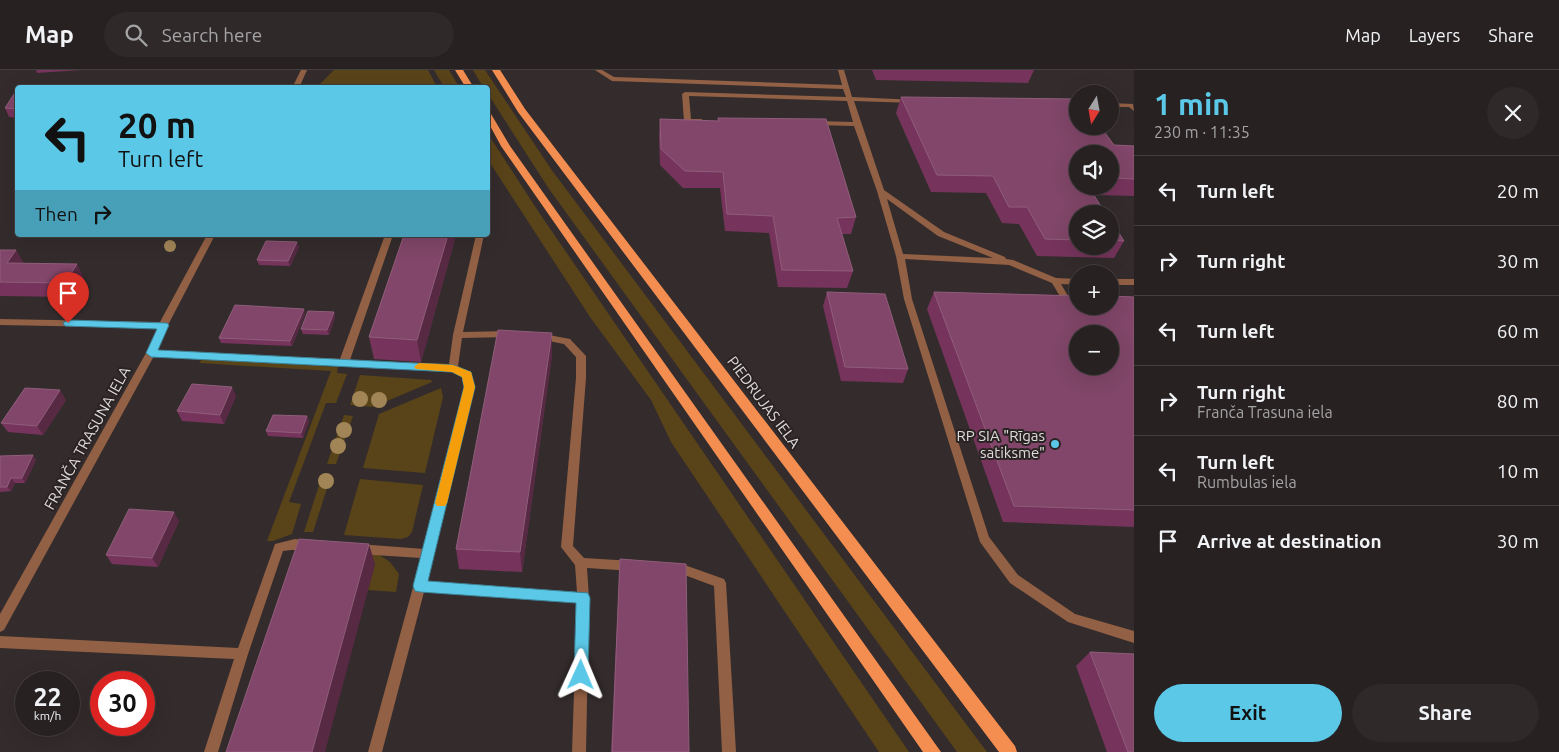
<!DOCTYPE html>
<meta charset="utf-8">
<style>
:root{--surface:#272121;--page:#2f292a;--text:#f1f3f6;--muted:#a4a3a5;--line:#433e3f;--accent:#5bc8e7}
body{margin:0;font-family:Ubuntu,sans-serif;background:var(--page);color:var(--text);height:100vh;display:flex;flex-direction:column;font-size:19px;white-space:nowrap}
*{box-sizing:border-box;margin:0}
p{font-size:16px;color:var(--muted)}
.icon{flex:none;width:28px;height:28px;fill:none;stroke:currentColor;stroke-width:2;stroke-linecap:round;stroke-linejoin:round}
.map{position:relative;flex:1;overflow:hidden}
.sheet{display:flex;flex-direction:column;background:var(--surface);width:425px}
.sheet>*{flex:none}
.guide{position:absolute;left:15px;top:15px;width:475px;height:152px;border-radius:5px;box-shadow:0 5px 20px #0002,0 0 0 1px var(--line);background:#5bc8e7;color:#111;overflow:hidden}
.needle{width:32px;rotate:191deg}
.buttons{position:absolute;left:1069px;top:15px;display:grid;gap:10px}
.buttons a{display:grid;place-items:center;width:50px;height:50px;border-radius:50%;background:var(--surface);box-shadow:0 5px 20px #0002,0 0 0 1px var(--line);font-size:25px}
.speed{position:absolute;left:15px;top:601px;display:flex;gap:10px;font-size:25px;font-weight:700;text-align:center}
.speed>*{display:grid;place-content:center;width:65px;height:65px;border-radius:50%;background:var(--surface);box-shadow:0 5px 20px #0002,0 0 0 1px var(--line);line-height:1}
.speed small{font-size:12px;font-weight:400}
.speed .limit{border:8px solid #d22;background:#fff;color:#111}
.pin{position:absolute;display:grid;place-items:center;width:42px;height:42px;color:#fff;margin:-51px -21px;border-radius:50% 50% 50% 0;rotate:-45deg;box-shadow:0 0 5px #0007}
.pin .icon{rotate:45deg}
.me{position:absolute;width:55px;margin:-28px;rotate:1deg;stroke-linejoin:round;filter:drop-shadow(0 0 4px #0008)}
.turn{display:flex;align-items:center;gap:18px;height:105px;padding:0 20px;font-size:22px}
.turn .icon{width:65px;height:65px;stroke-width:2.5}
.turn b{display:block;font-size:35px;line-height:42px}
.then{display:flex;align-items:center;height:48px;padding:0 20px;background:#0003;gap:10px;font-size:19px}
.round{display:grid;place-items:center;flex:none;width:52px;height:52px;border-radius:26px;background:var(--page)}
.head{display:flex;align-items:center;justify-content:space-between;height:85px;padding:0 20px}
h1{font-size:30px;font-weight:700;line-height:38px;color:var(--accent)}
.button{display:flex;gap:10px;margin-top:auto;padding:10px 20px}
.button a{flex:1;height:58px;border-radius:30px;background:var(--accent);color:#111;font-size:20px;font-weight:700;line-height:58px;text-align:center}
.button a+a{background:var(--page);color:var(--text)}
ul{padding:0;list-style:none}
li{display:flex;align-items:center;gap:15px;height:70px;padding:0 20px;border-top:1px solid var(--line)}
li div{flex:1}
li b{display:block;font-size:19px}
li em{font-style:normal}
header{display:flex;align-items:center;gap:30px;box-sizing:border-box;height:70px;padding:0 25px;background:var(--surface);border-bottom:1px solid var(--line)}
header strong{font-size:24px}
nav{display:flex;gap:28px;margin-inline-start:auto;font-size:18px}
.search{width:350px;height:45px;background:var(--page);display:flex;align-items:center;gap:12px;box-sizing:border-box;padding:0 18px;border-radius:28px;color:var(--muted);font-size:19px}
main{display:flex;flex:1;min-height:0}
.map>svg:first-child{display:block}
.green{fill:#594319}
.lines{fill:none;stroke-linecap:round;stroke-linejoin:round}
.service{fill:#926044;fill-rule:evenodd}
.minor{fill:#926044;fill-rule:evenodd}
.primary{fill:#f48d50;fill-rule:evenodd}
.tree{fill:#a18557}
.wall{fill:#76345c;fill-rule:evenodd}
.shaded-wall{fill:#572943}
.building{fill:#814669;stroke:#905d7b;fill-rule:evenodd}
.route{fill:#5bc8e7;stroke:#3b8296}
.slow{fill:#f59e0b}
.poi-dot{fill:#5bc8e7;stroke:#2a2323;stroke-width:2}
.labels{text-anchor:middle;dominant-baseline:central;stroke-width:4;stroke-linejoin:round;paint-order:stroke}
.street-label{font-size:15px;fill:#e0dbdb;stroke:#2a2323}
.poi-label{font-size:15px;fill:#e0dbdb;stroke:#2a2323;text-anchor:end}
</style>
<header>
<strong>Map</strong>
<div class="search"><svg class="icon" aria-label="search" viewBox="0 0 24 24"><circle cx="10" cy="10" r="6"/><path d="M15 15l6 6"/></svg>Search here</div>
<nav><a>Map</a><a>Layers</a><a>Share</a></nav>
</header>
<main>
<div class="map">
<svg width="1134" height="682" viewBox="0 0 1134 682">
<rect width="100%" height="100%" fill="#342c2c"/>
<!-- green -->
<g class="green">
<path d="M334 0H428L437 17H317Z"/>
<path d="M434 0H449L459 17H444Z"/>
<path d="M473 0H485L551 99 987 682H957L549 119 488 24V18L483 17Z"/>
<path d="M488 64 540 144 909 682H879L671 372 651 330 590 247 488 90Z"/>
<path d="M202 289 338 297 337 303 347 304 336 333H326L289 432 301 434 292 464 273 471H267L331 301 199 293Z"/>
<path d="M360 305 431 310 432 312 373 337 350 335Z"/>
<path d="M441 318 443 327 425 403 363 398 379 344Z"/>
<path d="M344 345 353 346 336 394H327Z"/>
<path d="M322 406H331L313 462H304Z"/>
<path d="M360 409 423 415 412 462 408 467 401 469 344 465Z"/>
<path d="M376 483 390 492 399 504 396 522 368 520 375 494 297 485Z"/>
</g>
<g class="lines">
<!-- service -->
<g class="service">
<path d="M595 0H602L614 7 842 15 838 0H844L852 27 916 30 917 31 914 33 854 31 884 120 944 162 1005 187 1006 189 1013 190 1056 208 1078 209V215L1061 214 1074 236 1070 239 1067 238 1052 213 1009 195 905 189 912 229 989 467 1018 505 1075 544 1134 561V573L1068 552 1010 513 980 472 904 229 896 186 877 121 854 56 815 55 811 53 815 51 853 52 847 31 689 26 691 49H701L705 51C700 54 689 54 684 51L682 24 685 22 846 27 843 19 612 11ZM887 129 938 166 993 188 903 184Z"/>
<path d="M1110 33 1133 34 1134 41 1129 37H1110Z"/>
<rect x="1110" y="209" width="24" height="6"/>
</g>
<!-- minor -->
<g class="minor">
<path d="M301 0H307L299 18H292Z"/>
<path d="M207 165H215L168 255 157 280 340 289 385 165H393L350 290 449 294 453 265 476 165H484L463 262 511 261 516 264 511 267 462 268 458 296 470 303 474 317 427 511 577 522 575 495 561 477 576 308V287L564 274 538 269 533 266 538 263 570 269 586 286V308L573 476 584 488 633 491 637 492 639 496 637 500 633 501 587 498 589 528 586 682H572L577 533 424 522 382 682H368L421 488 358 484 354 482 352 479 354 476 358 474 424 479 464 317 462 307 451 301 154 286 4 560 0 562V544L146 283 157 258 0 255V249L160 252Z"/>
<path d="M295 469 315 472 317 475 315 478C305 481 294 479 283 481L248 584 218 682H204L234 589 0 578V566L238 578 275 474Z"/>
<path d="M673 493H679L724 509 726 513 736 682H722L714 516 679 503 669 502 667 498 669 494Z"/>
</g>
<!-- primary -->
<g class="primary">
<path d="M455 0H463L474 18H466Z"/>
<path d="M492 0H500L525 39 1015 676 1017 682H999L518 42Z"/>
<path d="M488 43 491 44 510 76 941 682H923L501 76 488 52Z"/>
</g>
</g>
<!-- trees -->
<g class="tree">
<circle cx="170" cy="176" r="6"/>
<circle cx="360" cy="329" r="8"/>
<circle cx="379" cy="330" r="8"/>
<circle cx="344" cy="360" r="8"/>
<circle cx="338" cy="376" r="8"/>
<circle cx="326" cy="411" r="8"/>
</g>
<!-- wall -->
<g class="wall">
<path d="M36 0H81L37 3Z"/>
<path d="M872 0H1034L1028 13 876 10Z"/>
<path d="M18 24V48L9 47 5 38Z"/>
<path d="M901 27 1114 75 1134 76V126L1094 125 1078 144V176H1110V149L1124 171 1114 188 1037 186 1019 154 1002 153 986 123 931 122 896 43ZM1078 84H1110V116H1078Z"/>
<path d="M718 48 856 147 851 164H842L853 201 847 218 778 217 769 163 725 161 720 118H683L660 95 659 66 660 49 717 51Z"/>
<path d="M404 165H456L421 292 374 289 369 267Z"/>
<path d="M299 177 290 196 259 195 257 190Z"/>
<path d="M0 180H16L24 194 84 208 72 227 0 226Z"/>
<path d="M827 222 908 299 903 313 841 311 823 236Z"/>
<path d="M934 222 1134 227V457L1003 452 927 239Z"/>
<path d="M334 242 335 247 329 265 303 264 301 259Z"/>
<path d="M305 244 292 276 221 273 219 268Z"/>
<path d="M552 285 522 502 459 499 456 479Z"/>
<path d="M236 326 224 354 182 351 177 341Z"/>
<path d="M66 330 43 365 8 362 1 353Z"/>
<path d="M307 346 309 351 303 368 268 366 266 361Z"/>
<path d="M0 386 36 390 25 413H15L11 421 0 422Z"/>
<path d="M179 451 158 497 112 494 106 485Z"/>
<path d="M620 489 689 682H611L619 509Z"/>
<path d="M1090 582 1134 682H1107L1076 596Z"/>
</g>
<!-- shaded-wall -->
<g class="shaded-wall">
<path d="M448 165H456L421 292 417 270Z"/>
<path d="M297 172 299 177 290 196 288 191Z"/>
<path d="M16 180 24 194 7 193Z"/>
<path d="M77 194 84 208 72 227 65 213Z"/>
<path d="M304 239 305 244 292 276 290 271Z"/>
<path d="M334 242 335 247 329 265 327 260Z"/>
<path d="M552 263V285L522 502 520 482Z"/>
<path d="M232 317 236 326 224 354 220 345Z"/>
<path d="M60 320 66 330 43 365 37 356Z"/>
<path d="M307 346 309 351 303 368 301 363Z"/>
<path d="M33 385 36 390 25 413 22 408Z"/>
<path d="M11 408 15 413 11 421 7 417Z"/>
<path d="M174 442 179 451 158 497 152 488Z"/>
<path d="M369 474 375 494 325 682H312Z"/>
</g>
<!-- building -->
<g class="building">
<path d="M14 24H18V39L5 38Z"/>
<path d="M901 27 1078 29V56H1100L1114 75 1134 76V109L1110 108V84H1078V116H1088L1106 144H1078V170L1045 169 1027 137H1009L993 106 937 105Z"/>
<path d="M718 48 826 49 856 147 837 148 853 201 782 200 773 146 727 144 723 102 685 101 661 79 660 49 719 51Z"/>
<path d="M1110 149 1124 171 1110 170Z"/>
<path d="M404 165H448L417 270 369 267Z"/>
<path d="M266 171 297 172 288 191 257 190Z"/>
<path d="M0 180H16L7 193 77 194 65 213 0 212Z"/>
<path d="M827 222 885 224 908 299 845 297Z"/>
<path d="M934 222 1078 226V236H1110V226L1134 227V440L1014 436ZM1078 264H1110V296H1078Z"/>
<path d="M235 235 304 239 290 271 219 268Z"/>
<path d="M308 241 334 242 327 260 301 259Z"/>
<path d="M498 260 552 263 520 482 456 479Z"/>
<path d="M192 314 232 317 220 345 177 341Z"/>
<path d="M25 318 60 320 37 356 1 353Z"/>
<path d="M273 345 307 346 301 363 266 361Z"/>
<path d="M33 385 22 408H11L7 417H0V386Z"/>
<path d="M129 439 174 442 152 488 106 485Z"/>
<path d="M299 469 369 474 312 682H226Z"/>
<path d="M620 489 686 494 689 682H612Z"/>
<path d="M1090 582 1134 584V682H1128Z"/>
</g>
<!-- route -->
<path class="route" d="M68 250 167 253 169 255 158 280 453 295 471 302 475 317 428 511 588 523 590 528 588 605 586 610 581 612 576 610 574 605 576 533 420 522 415 521 413 516 464 317 462 307 452 302 151 287 146 283 157 259 65 256 63 253Z"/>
<!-- slow -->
<path class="slow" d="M419 293 453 295 471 302 475 317 447 433 445 436H437L435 433 464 317 462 307 452 302 416 299 414 297Z"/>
<!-- markers -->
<circle class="poi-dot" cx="1055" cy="374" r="5"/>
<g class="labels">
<!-- street labels -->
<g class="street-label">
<text transform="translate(764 332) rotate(53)">PIEDRUJAS IELA</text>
<text transform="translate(87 368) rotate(-61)">FRANČA TRASUNA IELA</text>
</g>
<!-- poi labels -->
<g class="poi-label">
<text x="1045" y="365">RP SIA "Rīgas<tspan x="1045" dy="17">satiksme"</tspan></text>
</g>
</g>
</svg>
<div class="buttons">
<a><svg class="needle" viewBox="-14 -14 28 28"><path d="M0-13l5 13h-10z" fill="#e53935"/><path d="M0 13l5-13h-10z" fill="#a4a3a5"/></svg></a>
<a><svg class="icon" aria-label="sound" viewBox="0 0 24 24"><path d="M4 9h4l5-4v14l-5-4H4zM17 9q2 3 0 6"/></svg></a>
<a><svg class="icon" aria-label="layers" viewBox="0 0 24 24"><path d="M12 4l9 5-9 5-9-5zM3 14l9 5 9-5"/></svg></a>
<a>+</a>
<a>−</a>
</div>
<div class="speed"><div>22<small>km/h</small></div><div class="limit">30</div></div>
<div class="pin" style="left:68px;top:253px;background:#d93025"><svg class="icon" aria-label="arrive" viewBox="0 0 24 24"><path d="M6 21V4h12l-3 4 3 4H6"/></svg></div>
<svg class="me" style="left:581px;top:605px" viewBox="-20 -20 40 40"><path d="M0-17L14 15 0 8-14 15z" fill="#5bc8e7" stroke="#fff" stroke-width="4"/></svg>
<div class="guide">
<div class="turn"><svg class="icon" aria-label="left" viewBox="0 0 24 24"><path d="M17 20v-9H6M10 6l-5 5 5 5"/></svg><div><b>20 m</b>Turn left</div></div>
<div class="then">Then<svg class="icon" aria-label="right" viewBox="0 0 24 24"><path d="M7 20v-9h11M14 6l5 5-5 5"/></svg></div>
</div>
</div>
<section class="sheet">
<div class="head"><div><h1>1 min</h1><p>230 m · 11:35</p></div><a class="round"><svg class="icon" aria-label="close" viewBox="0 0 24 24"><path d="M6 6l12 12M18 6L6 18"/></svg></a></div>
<ul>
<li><svg class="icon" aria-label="left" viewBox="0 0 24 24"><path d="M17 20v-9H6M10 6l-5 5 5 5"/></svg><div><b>Turn left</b></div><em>20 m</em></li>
<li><svg class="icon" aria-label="right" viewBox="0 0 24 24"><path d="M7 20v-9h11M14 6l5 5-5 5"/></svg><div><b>Turn right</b></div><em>30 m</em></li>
<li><svg class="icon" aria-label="left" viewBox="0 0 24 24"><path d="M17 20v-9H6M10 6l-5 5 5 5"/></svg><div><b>Turn left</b></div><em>60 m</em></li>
<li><svg class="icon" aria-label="right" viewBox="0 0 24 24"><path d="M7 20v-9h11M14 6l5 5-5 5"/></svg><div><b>Turn right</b><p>Franča Trasuna iela</p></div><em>80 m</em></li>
<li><svg class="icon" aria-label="left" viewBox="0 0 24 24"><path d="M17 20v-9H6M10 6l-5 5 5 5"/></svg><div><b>Turn left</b><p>Rumbulas iela</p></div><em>10 m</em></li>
<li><svg class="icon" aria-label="arrive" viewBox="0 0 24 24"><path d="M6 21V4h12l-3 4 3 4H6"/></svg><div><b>Arrive at destination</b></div><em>30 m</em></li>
</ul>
<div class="button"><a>Exit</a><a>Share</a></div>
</section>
</main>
